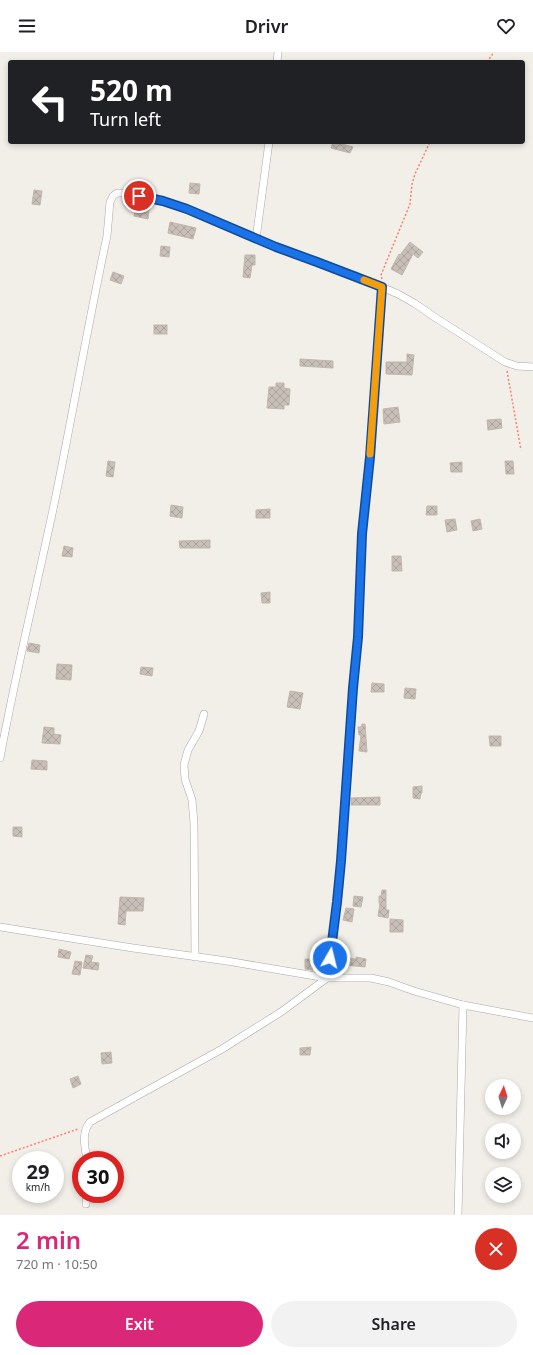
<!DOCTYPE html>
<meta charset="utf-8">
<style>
:root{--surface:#fff;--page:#f2f2f2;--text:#202124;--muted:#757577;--accent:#db2777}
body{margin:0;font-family:"Noto Sans",sans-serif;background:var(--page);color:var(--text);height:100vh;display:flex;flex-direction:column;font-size:15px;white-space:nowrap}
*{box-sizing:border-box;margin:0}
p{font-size:13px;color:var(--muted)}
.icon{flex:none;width:22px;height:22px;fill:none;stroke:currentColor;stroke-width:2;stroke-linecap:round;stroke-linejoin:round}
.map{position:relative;height:1163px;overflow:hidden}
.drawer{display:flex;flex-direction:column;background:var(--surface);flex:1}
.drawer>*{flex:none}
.guide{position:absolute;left:8px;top:8px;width:517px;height:84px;border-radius:4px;box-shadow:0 2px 6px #0003;background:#202124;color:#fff;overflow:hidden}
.needle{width:26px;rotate:4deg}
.controls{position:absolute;left:485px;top:1027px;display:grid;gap:8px}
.controls a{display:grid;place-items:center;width:36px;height:36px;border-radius:50%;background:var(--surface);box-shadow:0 2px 6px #0003;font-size:20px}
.speed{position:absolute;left:12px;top:1099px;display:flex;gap:8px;font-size:20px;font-weight:700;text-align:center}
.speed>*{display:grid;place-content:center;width:52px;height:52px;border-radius:50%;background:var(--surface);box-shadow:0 2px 6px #0003;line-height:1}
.speed small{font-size:10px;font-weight:400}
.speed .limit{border:6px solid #d22;background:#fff;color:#111}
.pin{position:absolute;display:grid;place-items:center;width:34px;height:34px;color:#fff;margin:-17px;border:2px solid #fff;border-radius:50%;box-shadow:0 1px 4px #0007}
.me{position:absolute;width:44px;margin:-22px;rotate:8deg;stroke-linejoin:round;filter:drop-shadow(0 0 3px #0008)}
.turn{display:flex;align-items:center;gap:14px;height:84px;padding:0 16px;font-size:18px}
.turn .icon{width:52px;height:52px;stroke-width:2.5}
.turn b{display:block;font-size:28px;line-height:34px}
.round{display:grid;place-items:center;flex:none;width:42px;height:42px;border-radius:21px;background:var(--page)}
.overview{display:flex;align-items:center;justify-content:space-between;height:68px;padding:0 16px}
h1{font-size:24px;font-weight:600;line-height:30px;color:var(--accent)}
.cta{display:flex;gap:8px;margin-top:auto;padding:8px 16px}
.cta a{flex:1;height:46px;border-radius:24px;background:var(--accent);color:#fff;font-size:16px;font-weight:600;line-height:46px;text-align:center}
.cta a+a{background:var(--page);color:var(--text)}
header{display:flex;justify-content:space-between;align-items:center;height:52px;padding:0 16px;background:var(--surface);font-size:18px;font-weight:600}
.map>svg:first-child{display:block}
.building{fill:url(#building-cross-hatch);stroke:#c4b6ab}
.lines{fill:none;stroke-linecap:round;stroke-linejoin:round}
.street-casing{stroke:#a9a9a9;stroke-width:8}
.path{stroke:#fa8072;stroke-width:1.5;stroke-dasharray:2 2;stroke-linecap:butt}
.street{stroke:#fff;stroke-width:7}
.route-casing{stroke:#114b97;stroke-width:10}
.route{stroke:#1a73e8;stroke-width:7}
.slow{stroke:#f59e0b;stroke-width:7}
</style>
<header><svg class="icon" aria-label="menu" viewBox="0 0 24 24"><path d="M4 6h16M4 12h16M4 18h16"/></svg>Drivr<svg class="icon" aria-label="heart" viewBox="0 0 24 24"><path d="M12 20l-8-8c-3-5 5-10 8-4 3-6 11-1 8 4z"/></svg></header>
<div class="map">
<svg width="533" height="1163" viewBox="0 0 533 1163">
<defs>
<pattern id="building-cross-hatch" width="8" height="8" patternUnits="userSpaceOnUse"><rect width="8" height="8" fill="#c7bfb8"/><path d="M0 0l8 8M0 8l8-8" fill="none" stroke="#aba49e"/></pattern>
</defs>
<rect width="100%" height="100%" fill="#f2efe9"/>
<!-- building -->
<g class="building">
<path d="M333 90H335L353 95 350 101 331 96Z"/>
<path d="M190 131 200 132 199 142 189 141Z"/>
<path d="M34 138 42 139 40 153 32 152Z"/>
<path d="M136 155 149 157 148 167 134 164Z"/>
<path d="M170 170 196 176 193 187 168 181Z"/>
<path d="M410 190 423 200 418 206 413 202 402 223 391 217 399 202 400 203Z"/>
<path d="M161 194 170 195 169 205 160 204Z"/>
<path d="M245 203H255V213H252L250 226 243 225Z"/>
<path d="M113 220 124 224 121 232 110 228Z"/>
<rect x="154" y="273" width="13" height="9"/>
<path d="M407 302 414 303 412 323 386 322V310H407Z"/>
<path d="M300 307 333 309V316L300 314Z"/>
<path d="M276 331H284V336L290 337 289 353H284V357L267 356 269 335H276Z"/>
<path d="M398 355 400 370 384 372 383 357Z"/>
<path d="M501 367 502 376 488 378 487 368Z"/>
<path d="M108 409 115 410 113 425 106 424Z"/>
<path d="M505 409H513L514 422H506Z"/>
<path d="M462 410V420H451L450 411Z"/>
<path d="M171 453 183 455 182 466 170 464Z"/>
<path d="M427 454H437V463H426Z"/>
<path d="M270 457V466H256V458Z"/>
<path d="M455 467 457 478 447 480 445 468Z"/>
<path d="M480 467 482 477 473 479 471 469Z"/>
<path d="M210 488V496H180L179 489Z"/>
<path d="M64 494 73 496 72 505 62 504Z"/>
<path d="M392 504H401L402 519H392Z"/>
<path d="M270 540V551H262L261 541Z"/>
<path d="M29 591 40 593 39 601 27 599Z"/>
<path d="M57 612 72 613 71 628 56 627Z"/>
<path d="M141 615 153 616 152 624 140 622Z"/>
<path d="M372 631 384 632V640H371Z"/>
<path d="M405 636 416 637 415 647 404 646Z"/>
<path d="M290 639 303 641 300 657 287 655Z"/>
<path d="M362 672H365L367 700 359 699 361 683H359L358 675H361Z"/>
<path d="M44 675 54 676V682L61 683 60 692 42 691Z"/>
<path d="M489 684H501V694H490Z"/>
<path d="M32 708 47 709V718L31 717Z"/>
<path d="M422 734V741H421L420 747 413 746V735Z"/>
<path d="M380 745V753H351V746Z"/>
<path d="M13 775H22V785L13 784Z"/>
<path d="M382 838H386V858H389L388 866 378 864 380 851H379V844H381Z"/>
<path d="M354 844 363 845 361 855 353 854Z"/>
<path d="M120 845 144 846 143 859H126L125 873 118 872Z"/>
<path d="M346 856 354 857 352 870 343 868Z"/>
<path d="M390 867 403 868V880H390Z"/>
<path d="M59 897 71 900 69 907 58 905Z"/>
<path d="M86 903 93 904 91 910 99 911 98 918 83 916Z"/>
<path d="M356 905 366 907 365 915 346 913V916H339V912L334 911 335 906 356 907Z"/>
<path d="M305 907H313V918L305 917Z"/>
<path d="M75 909 82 910 80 923 72 922Z"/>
<path d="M311 995 310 1003H300V996Z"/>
<path d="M111 1000 112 1011 102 1012 101 1001Z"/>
<path d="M78 1024 81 1032 73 1036 70 1027Z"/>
</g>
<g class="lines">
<defs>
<g id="street">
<path d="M277 10 278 0"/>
<path d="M256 187 269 90"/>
<path d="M0 706C16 619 37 534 55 448 73 360 88 272 107 184L110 150 113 144 117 141H130L176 153 276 195 354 223 398 242 414 251 436 266 505 310 517 314 533 315"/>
<path d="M0 875 133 896 227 909 327 926H371L389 930 414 939 463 953 533 966"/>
<path d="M195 905 194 771 192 748 185 727 184 713 188 698 199 679 204 662"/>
<path d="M87 1108C85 1095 81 1081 90 1070L222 997 281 960 327 926 339 839 353 635 358 585 362 482 370 405 382 235"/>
<path d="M86 1152 87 1142"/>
<path d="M458 1163 463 953"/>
</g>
</defs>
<!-- street casing -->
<use href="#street" class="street-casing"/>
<!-- path -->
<g class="path">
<path d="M487 10 494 0"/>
<path d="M382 227 381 223 410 152 412 132 415 122 430 90"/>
<path d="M507 319 521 398"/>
<path d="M0 1104 78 1077"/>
</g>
<!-- street -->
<use href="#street" class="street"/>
</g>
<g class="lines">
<defs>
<path id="route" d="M139 144 163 149 187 157 276 195 317 210 382 235 370 405 362 482 358 585 353 636 341 809 337 850 330 906"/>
</defs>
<!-- route casing -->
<use href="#route" class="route-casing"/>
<!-- route -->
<use href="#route" class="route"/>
<!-- slow -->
<path class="slow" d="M364 228 382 235 370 402"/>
</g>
</svg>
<div class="controls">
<a><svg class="needle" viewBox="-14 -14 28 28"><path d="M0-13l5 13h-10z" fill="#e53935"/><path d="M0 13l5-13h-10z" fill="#757577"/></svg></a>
<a><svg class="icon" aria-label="sound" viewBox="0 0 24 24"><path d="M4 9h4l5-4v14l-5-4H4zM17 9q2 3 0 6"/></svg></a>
<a><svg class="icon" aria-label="layers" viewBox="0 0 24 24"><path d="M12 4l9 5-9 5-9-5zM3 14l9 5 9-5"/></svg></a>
</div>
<div class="speed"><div>29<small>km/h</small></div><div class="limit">30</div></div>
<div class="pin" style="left:139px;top:144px;background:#d93025"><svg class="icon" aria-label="arrive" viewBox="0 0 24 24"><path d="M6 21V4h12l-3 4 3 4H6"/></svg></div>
<svg class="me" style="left:330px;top:906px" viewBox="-20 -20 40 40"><circle r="17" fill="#1a73e8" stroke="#fff" stroke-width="3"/><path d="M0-11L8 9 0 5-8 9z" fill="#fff"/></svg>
<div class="guide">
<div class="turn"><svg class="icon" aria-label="left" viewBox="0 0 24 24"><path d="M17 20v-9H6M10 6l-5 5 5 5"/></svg><div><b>520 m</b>Turn left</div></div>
</div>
</div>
<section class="drawer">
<div class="overview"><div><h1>2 min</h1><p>720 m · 10:50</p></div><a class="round" style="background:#d93025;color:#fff"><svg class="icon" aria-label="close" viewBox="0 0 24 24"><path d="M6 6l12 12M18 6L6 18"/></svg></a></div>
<div class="cta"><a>Exit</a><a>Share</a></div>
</section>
